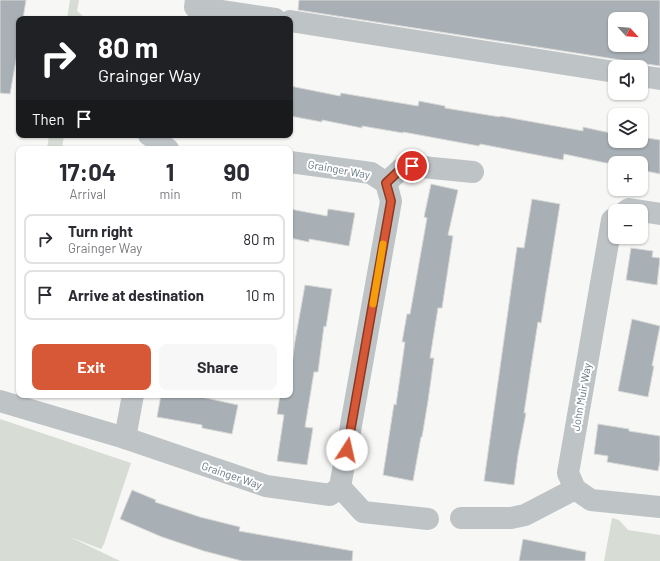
<!DOCTYPE html>
<meta charset="utf-8">
<style>
:root{--surface:#fff;--page:#f7f7f7;--text:#2b2b33;--muted:#7c7c81;--line:#e1e1e2;--accent:#d65836}
body{margin:0;font-family:Barlow,sans-serif;background:var(--page);color:var(--text);height:100vh;display:flex;flex-direction:column;font-size:15px;white-space:nowrap}
*{box-sizing:border-box;margin:0}
p{font-size:13px;color:var(--muted)}
.icon{flex:none;width:22px;height:22px;fill:none;stroke:currentColor;stroke-width:2;stroke-linecap:round;stroke-linejoin:round}
.map{position:relative;flex:1;overflow:hidden}
.sheet{position:absolute;left:16px;top:146px;width:277px;height:252px;display:flex;flex-direction:column;background:var(--surface);border-radius:8px;box-shadow:0 1px 3px #0004}
.sheet>*{flex:none}
.top-card{position:absolute;left:16px;top:16px;width:277px;height:122px;border-radius:8px;box-shadow:0 1px 3px #0004;background:#202124;color:#fff;overflow:hidden}
.needle{width:26px;rotate:116deg}
.buttons{position:absolute;left:608px;top:12px;display:grid;gap:8px}
.buttons a{display:grid;place-items:center;width:40px;height:40px;border-radius:8px;background:var(--surface);box-shadow:0 1px 3px #0004;font-size:20px}
.pin{position:absolute;display:grid;place-items:center;width:34px;height:34px;color:#fff;margin:-17px;border:2px solid #fff;border-radius:50%;box-shadow:0 1px 4px #0007}
.me{position:absolute;width:44px;margin:-22px;rotate:10deg;stroke-linejoin:round;filter:drop-shadow(0 0 3px #0008)}
.turn{display:flex;align-items:center;gap:14px;height:84px;padding:0 16px;font-size:18px}
.turn .icon{width:52px;height:52px;stroke-width:2.5}
.turn b{display:block;font-size:28px;line-height:34px}
.then{display:flex;align-items:center;height:38px;padding:0 16px;background:#0003;gap:8px;font-size:15px}
.eta{display:flex;justify-content:space-evenly;align-items:center;height:68px;text-align:center}
.eta b{font-size:24px;font-weight:700;line-height:28px}
.primary-button{display:flex;gap:8px;margin-top:auto;padding:8px 16px}
.primary-button a{flex:1;height:46px;border-radius:8px;background:var(--accent);color:#fff;font-size:16px;font-weight:700;line-height:46px;text-align:center}
.primary-button a+a{background:var(--page);color:var(--text)}
ul{padding:0;list-style:none}
li{display:flex;align-items:center;gap:12px;height:50px;margin:0 8px 6px;padding:0 8px;border:2px solid var(--line);border-radius:8px}
li div{flex:1}
li b{display:block;font-size:15px}
li em{font-style:normal}
.map>svg:first-child{display:block}
.green{fill:#d7dcd4}
.building{fill:#a8b0b5;stroke:#d9d9d7;fill-rule:evenodd}
.lines{fill:none;stroke-linecap:round;stroke-linejoin:round}
.minor{stroke:#bec3c6;stroke-width:22}
.route-casing{stroke:#8b3923;stroke-width:10}
.route{stroke:#d65836;stroke-width:7}
.slow{stroke:#f59e0b;stroke-width:7}
.labels{text-anchor:middle;dominant-baseline:central;stroke-width:4;stroke-linejoin:round;paint-order:stroke}
.street-label{font-size:11px;fill:#687883;stroke:#fff}
</style>
<div class="map">
<svg width="660" height="561" viewBox="0 0 660 561">
<rect width="100%" height="100%" fill="#f7f7f5"/>
<!-- green -->
<g class="green">
<path d="M70 0H79L77 11 83 16 82 19H67Z"/>
<path d="M49 135H64L62 149H47Z"/>
<path d="M0 419 131 463 104 544 101 549 70 537 120 561H0Z"/>
<path d="M612 518 619 520 628 530 660 535V561H604Z"/>
</g>
<!-- building -->
<g class="building">
<path d="M0 0H26L23 19H19V43L10 94 0 93Z"/>
<path d="M299 0H660V66L298 10ZM615 19H641V45H615Z"/>
<path d="M290 86 340 96 341 93 418 106 419 101 445 106V108L500 117V116L583 131V127L615 134V141H641V137L660 140V174L641 170V163H606L564 154 563 160 480 144 479 146 403 132V133L362 126V128L322 120V122L290 116Z"/>
<path d="M431 184 458 190 448 235 453 236 442 308H438L430 358H434L428 401 422 437H421L413 481 383 475 394 404 396 405 405 342H402L407 314H410L427 218 424 217Z"/>
<path d="M532 199 560 204 541 323 538 322 532 360 524 413H526L518 455 514 485 484 481 517 247 524 248Z"/>
<path d="M290 209 327 216 328 209 355 213 349 246 309 239V242L290 238Z"/>
<path d="M631 248 653 251 652 257 660 258 657 285 626 280Z"/>
<path d="M305 285 332 289 326 327 324 326 318 372H314L305 427 313 428 307 465 277 461 284 415 277 414 280 395H290V380L295 341Z"/>
<path d="M632 319 660 326 652 366H654L648 397 618 391Z"/>
<path d="M161 395H192L238 405 232 434 202 428V425L157 417Z"/>
<path d="M598 424 629 429V431L660 436V461L658 471 607 462 608 456 594 454Z"/>
<path d="M132 490 156 500 155 502 200 517 240 527 239 531 353 551 352 561H242L204 551 162 537 120 519Z"/>
<path d="M523 539 586 552 585 561H519Z"/>
</g>
<g class="lines">
<!-- minor -->
<g class="minor">
<path d="M196 0 195 7 275 19"/>
<path d="M290 21 615 72"/>
<path d="M641 76 660 79"/>
<path d="M149 135 168 149"/>
<path d="M386 183 401 169 412 166 473 172"/>
<path d="M626 211 629 209 660 214"/>
<path d="M615 218 612 220 568 473 575 489 591 500 660 507"/>
<path d="M0 401 125 438 266 486 330 495 340 487 391 201 386 183 371 173 290 162"/>
<path d="M125 438 133 395"/>
<path d="M340 487 363 512 428 519"/>
<path d="M461 518H511L525 515 575 489"/>
</g>
</g>
<g class="lines">
<defs>
<path id="route" d="M347 450 391 201 386 183 401 169 412 166"/>
</defs>
<!-- route casing -->
<use href="#route" class="route-casing"/>
<!-- route -->
<use href="#route" class="route"/>
<!-- slow -->
<path class="slow" d="M373 304 383 244"/>
</g>
<g class="labels">
<!-- street labels -->
<g class="street-label">
<text transform="translate(339 169) rotate(10)">Grainger Way</text>
<text transform="translate(581 397) rotate(-80)">John Muir Way</text>
<text transform="translate(232 475) rotate(19)">Grainger Way</text>
</g>
</g>
</svg>
<div class="buttons">
<a><svg class="needle" viewBox="-14 -14 28 28"><path d="M0-13l5 13h-10z" fill="#e53935"/><path d="M0 13l5-13h-10z" fill="#7c7c81"/></svg></a>
<a><svg class="icon" aria-label="sound" viewBox="0 0 24 24"><path d="M4 9h4l5-4v14l-5-4H4zM17 9q2 3 0 6"/></svg></a>
<a><svg class="icon" aria-label="layers" viewBox="0 0 24 24"><path d="M12 4l9 5-9 5-9-5zM3 14l9 5 9-5"/></svg></a>
<a>+</a>
<a>−</a>
</div>
<div class="pin" style="left:412px;top:166px;background:#d93025"><svg class="icon" aria-label="arrive" viewBox="0 0 24 24"><path d="M6 21V4h12l-3 4 3 4H6"/></svg></div>
<svg class="me" style="left:347px;top:450px" viewBox="-20 -20 40 40"><circle r="19" fill="#fff"/><path d="M0-13L10 11 0 6-10 11z" fill="#d65836"/></svg>
<div class="top-card">
<div class="turn"><svg class="icon" aria-label="right" viewBox="0 0 24 24"><path d="M7 20v-9h11M14 6l5 5-5 5"/></svg><div><b>80 m</b>Grainger Way</div></div>
<div class="then">Then<svg class="icon" aria-label="arrive" viewBox="0 0 24 24"><path d="M6 21V4h12l-3 4 3 4H6"/></svg></div>
</div>
<section class="sheet">
<div class="eta">
<div><b>17:04</b><p>Arrival</p></div>
<div><b>1</b><p>min</p></div>
<div><b>90</b><p>m</p></div>
</div>
<ul>
<li><svg class="icon" aria-label="right" viewBox="0 0 24 24"><path d="M7 20v-9h11M14 6l5 5-5 5"/></svg><div><b>Turn right</b><p>Grainger Way</p></div><em>80 m</em></li>
<li><svg class="icon" aria-label="arrive" viewBox="0 0 24 24"><path d="M6 21V4h12l-3 4 3 4H6"/></svg><div><b>Arrive at destination</b></div><em>10 m</em></li>
</ul>
<div class="primary-button"><a>Exit</a><a>Share</a></div>
</section>
</div>
